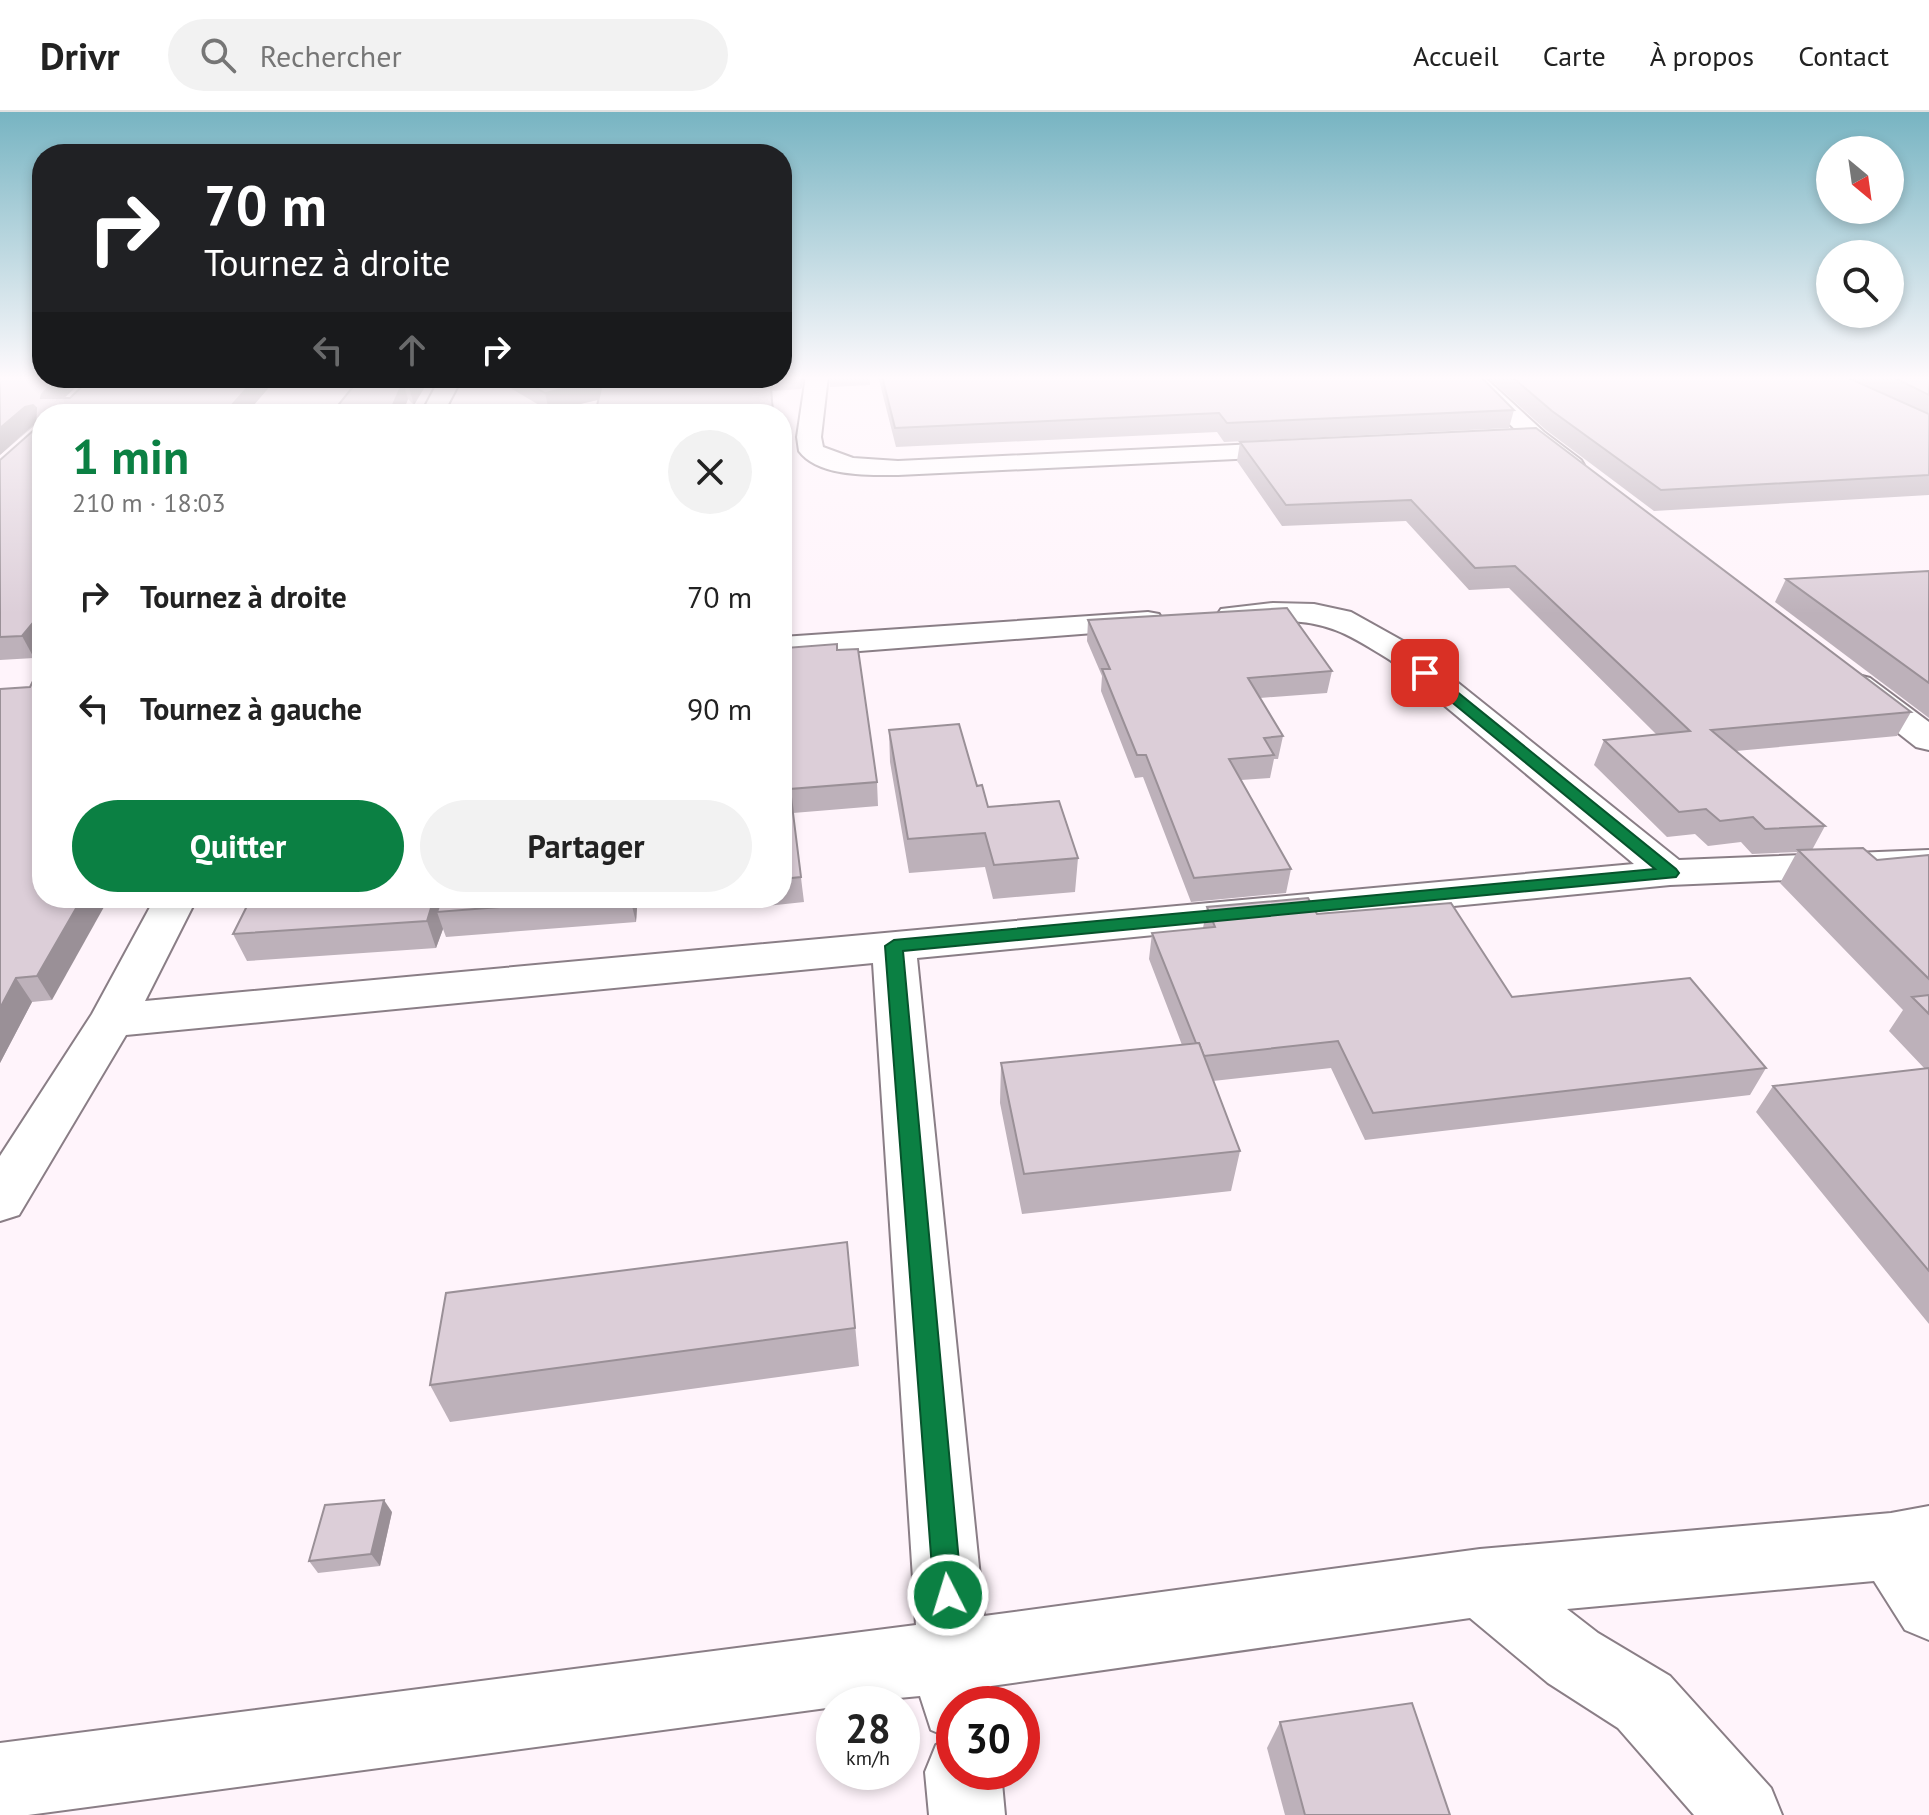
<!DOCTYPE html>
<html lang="fr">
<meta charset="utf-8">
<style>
:root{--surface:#fff;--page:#f2f2f2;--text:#222;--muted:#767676;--line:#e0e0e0;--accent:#0b8043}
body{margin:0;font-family:"PT Sans",sans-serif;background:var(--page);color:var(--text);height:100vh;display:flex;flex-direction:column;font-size:30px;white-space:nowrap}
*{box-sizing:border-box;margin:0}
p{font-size:26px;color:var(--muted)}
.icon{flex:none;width:44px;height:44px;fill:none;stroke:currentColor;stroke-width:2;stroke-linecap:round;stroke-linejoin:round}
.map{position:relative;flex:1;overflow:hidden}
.side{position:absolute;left:32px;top:292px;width:760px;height:504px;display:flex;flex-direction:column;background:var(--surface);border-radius:32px;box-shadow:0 4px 12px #0003}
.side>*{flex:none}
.guide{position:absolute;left:32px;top:32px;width:760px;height:244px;border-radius:32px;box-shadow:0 4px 12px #0003;background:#202124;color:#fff;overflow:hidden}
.needle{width:52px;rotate:151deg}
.controls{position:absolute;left:1816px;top:24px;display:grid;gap:16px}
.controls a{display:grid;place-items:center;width:88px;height:88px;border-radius:50%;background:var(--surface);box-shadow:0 4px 12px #0003;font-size:40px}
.speed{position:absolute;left:816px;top:1574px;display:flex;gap:16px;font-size:40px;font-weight:700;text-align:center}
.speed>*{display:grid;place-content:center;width:104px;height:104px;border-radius:50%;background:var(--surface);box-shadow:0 4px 12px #0003;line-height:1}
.speed small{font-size:20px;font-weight:400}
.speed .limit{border:12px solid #d22;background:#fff;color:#111}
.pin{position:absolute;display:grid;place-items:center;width:68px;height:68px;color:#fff;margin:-34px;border-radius:16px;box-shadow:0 4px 12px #0006}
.me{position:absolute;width:88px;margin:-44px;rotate:355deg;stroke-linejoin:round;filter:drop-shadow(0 0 6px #0008)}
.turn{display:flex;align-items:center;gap:28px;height:168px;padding:0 40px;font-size:36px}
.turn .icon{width:104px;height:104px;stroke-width:2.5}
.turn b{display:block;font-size:56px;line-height:68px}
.lanes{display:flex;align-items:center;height:76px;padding:0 40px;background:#0003;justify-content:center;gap:40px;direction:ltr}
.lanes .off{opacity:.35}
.round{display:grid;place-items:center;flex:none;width:84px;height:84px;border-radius:42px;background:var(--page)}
.headline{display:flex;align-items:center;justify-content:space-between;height:136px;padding:0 40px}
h1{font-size:48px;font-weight:700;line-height:60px;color:var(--accent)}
.action{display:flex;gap:16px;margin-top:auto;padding:16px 40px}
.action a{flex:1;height:92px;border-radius:48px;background:var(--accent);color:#fff;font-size:32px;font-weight:700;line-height:92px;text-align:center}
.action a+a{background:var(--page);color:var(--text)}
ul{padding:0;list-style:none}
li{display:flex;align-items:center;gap:24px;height:112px;padding:0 40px}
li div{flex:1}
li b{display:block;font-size:30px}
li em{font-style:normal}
header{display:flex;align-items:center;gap:48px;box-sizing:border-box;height:112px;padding:0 40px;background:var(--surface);border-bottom:2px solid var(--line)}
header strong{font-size:38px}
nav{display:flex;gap:44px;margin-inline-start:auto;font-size:28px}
.search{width:560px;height:72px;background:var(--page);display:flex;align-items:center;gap:20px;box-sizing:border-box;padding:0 28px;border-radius:44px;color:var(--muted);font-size:30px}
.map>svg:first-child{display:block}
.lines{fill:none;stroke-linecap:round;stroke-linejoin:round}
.street-casing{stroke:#8a7e86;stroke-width:4}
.street{fill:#fff;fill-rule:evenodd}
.wall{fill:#bdb1ba}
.shaded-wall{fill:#9a9097}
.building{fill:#dcced8;stroke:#9a9097;stroke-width:2}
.route{fill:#0b8043;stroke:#07532c;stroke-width:2}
</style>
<header>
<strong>Drivr</strong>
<div class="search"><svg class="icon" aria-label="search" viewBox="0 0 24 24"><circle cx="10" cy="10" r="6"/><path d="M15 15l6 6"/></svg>Rechercher</div>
<nav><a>Accueil</a><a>Carte</a><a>À propos</a><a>Contact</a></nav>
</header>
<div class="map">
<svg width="1929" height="1703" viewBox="0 0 1929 1703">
<rect width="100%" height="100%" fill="#fff4fb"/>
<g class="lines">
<defs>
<g id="street">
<path d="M806 264H828L821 325 823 335 853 346 898 349 1297 330 1306 332 1309 337 1306 342 1297 344 898 363C869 363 818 365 799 339L797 325Z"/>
<path d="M1460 264H1483L1544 320 1581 348 1584 353 1581 358H1563L1528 330Z"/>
<path d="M440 266H462L443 302H421Z"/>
<path d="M1273 491 1314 492 1351 500 1412 534 1679 748 1929 738V762L1670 773 917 846 984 1504 1480 1437 1891 1401 1929 1394V1528L1905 1518 1874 1469 1567 1497 1598 1521 1670 1564 1771 1676 1782 1703H1694L1618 1616 1548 1571 1470 1506 991 1574 993 1592H954V1660H1001L1005 1703H929L925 1660 936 1633 953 1627 931 1618 920 1584 834 1592V1595L28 1703H0V1631L916 1513 873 851 126 923 19 1103 0 1109V1044L92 902 155 786H197L145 889 1634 752 1390 548C1350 523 1327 508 1278 509 1259 510 1240 514 1221 509L1217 503 1221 497Z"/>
<path d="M1148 500 1159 502 1163 509 1159 516 782 545V525Z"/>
<path d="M1858 563 1870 566 1929 610V638L1916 635 1846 580 1841 573 1846 566Z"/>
</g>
</defs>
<!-- street casing -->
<use href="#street" class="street-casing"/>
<!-- street -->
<use href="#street" class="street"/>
</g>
<!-- wall -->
<g class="wall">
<path d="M782 264H805L801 277 772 279 774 302H595L598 288 549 299 494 266H782Z"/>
<path d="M829 264H870V273L830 275Z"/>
<path d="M878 264H1480L1514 298 1509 316 1224 330 1217 320 896 335Z"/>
<path d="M1486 264H1844L1866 274 1847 264H1929V383L1654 399 1546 318Z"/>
<path d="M42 266H85L64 286H70L91 266H277L246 302H42L34 546 0 548V348L35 317V313L0 343Z"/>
<path d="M360 266H430L414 293 408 287 402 302H331Z"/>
<path d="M1536 316 1911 600 1897 624 1736 639 1825 714 1812 738 1877 748 1929 743V1212L1756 1000 1773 974 1925 957 1889 919 1903 898 1780 771 1797 740 1752 742 1741 730 1708 734 1695 722 1667 725 1594 653 1604 628 1657 623 1509 476 1469 478 1406 409 1282 414 1237 349 1240 330Z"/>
<path d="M1929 459V606L1775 490 1786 467Z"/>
<path d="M1088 508 1332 559 1327 581 1260 586 1283 624 1278 647H1274L1270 666 1241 668 1291 757 1286 781 1191 790 1143 665 1135 666 1101 579 1102 564 1087 529Z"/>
<path d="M782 525 786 535 837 538 877 670 878 694 793 701 804 790 757 795 756 786H782Z"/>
<path d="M0 577 52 888 32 890 0 951Z"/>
<path d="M889 618 977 674 988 695 1078 746 1075 780 993 787 985 755 909 761 890 650Z"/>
<path d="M251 786H722L637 796 636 810 446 825 443 817 436 836 247 849 233 822Z"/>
<path d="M1207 795 1317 802 1512 885 1766 956 1750 983 1365 1028 1331 956 1213 969 1240 1039 1231 1079 1022 1102 1000 991 1001 951 1182 933 1149 847 1152 821 1203 816Z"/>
<path d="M847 1130 859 1254 450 1310 430 1273Z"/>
<path d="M392 1400 380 1454 318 1461 309 1449Z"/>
<path d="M1280 1610 1450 1703H1285L1267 1636Z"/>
</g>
<!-- shaded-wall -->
<g class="shaded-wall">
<path d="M799 264H805L801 277Z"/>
<path d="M58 266H85L50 300 41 286 42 282Z"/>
<path d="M256 266H277L246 302H224Z"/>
<path d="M415 266H430L414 293 409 275Z"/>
<path d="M603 268 606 286 549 299 545 281Z"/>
<path d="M403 270 408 287 402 302H389Z"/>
<path d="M33 293 41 311 33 313 0 343V316L25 295Z"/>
<path d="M42 500V536L34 546 22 524Z"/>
<path d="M82 786H109L52 888 37 864Z"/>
<path d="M434 786H452L437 800 443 817 436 836 427 809Z"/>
<path d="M630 786H635L637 796 636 810Z"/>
<path d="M16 866 32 890 0 951V896Z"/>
<path d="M384 1388 392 1400 380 1454 371 1442Z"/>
</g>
<!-- building -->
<g class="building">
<path d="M0 264H42V266H58L42 282 41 286H70L91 266H256L224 302H42V500L22 524 0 525V348L35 317 36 296 33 293 25 295 0 316Z"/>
<path d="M882 264H1480L1514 298 1227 311 1219 301 895 316Z"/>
<path d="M1511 264H1844L1929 302V363L1661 378 1552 299Z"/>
<path d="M1891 264H1929V283Z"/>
<path d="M360 266H415L409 275 403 270 389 302H331Z"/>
<path d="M519 266H770L773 300H768L769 302H595L603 268 545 281Z"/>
<path d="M1536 316 1911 600 1711 618 1825 714 1765 717 1753 705 1720 709 1706 697 1679 700 1604 628 1690 619 1515 454 1475 456 1411 388 1286 393 1240 330Z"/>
<path d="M1929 459V571L1786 467Z"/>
<path d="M1287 496 1332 559 1248 566 1283 624 1264 626 1274 643 1229 647 1291 757 1194 766 1146 643H1137L1102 557H1110L1088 508Z"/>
<path d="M782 525H785L786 536 837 532V538L858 537 877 670 790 677 801 765 782 767Z"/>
<path d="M33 569H42V786H82L37 864 16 866 0 896V577L30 575Z"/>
<path d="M959 612 977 674 982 673 988 695 1059 689 1078 746 994 753 985 721 908 727 889 618Z"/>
<path d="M1863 736 1877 748 1929 743V867L1798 738Z"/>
<path d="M251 786H434L427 809 233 822Z"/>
<path d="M442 786H616L437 800Z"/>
<path d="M1308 786 1317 802 1451 791 1512 885 1690 866 1766 956 1373 1001 1338 929 1204 944 1199 931H1196L1152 821 1215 815 1207 795Z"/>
<path d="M1929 883V902L1912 885Z"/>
<path d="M1199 931 1240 1039 1024 1062 1001 951Z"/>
<path d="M1929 956V1159L1773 974Z"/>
<path d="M847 1130 855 1216 430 1273 446 1181Z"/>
<path d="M384 1388 371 1442 309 1449 325 1393Z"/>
<path d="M1412 1591 1450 1703H1305L1280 1610Z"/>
</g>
<!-- sky -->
<linearGradient id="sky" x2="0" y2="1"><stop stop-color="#77b4c2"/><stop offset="0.53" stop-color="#fffafd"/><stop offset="1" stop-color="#fffafd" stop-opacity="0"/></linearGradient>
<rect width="1929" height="502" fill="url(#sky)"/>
<!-- route -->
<path class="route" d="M1420 558H1430L1676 757 1679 761 1676 765 903 839 962 1483 958 1493 948 1497 938 1493 934 1483 885 834 894 828 1655 757 1420 564Z"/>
</svg>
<div class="controls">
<a><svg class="needle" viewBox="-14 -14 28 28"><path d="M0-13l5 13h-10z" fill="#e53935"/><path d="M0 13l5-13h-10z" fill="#767676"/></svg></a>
<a><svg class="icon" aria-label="search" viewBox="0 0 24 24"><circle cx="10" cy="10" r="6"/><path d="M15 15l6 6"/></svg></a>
</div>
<div class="speed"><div>28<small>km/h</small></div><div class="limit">30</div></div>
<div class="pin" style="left:1425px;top:561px;background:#d93025"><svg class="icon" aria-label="arrive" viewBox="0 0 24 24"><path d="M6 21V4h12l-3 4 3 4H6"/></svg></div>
<svg class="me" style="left:948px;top:1483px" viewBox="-20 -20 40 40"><circle r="17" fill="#0b8043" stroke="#fff" stroke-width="3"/><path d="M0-11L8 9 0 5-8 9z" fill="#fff"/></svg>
<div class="guide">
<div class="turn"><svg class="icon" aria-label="right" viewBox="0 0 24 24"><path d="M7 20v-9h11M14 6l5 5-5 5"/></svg><div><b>70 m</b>Tournez à droite</div></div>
<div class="lanes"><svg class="icon off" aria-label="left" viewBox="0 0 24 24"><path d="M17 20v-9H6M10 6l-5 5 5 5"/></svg><svg class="icon off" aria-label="ahead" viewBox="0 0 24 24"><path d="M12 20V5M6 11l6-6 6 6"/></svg><svg class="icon" aria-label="right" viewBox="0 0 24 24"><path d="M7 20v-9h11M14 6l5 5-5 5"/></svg></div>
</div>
<section class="side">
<div class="headline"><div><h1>1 min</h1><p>210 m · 18:03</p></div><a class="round"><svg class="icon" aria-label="close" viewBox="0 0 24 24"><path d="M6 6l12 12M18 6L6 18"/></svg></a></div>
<ul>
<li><svg class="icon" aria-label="right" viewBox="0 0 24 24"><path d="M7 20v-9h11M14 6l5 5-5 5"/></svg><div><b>Tournez à droite</b></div><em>70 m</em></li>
<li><svg class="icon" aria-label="left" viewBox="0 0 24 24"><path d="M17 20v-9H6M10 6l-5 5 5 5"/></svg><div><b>Tournez à gauche</b></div><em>90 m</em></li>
</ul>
<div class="action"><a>Quitter</a><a>Partager</a></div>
</section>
</div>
